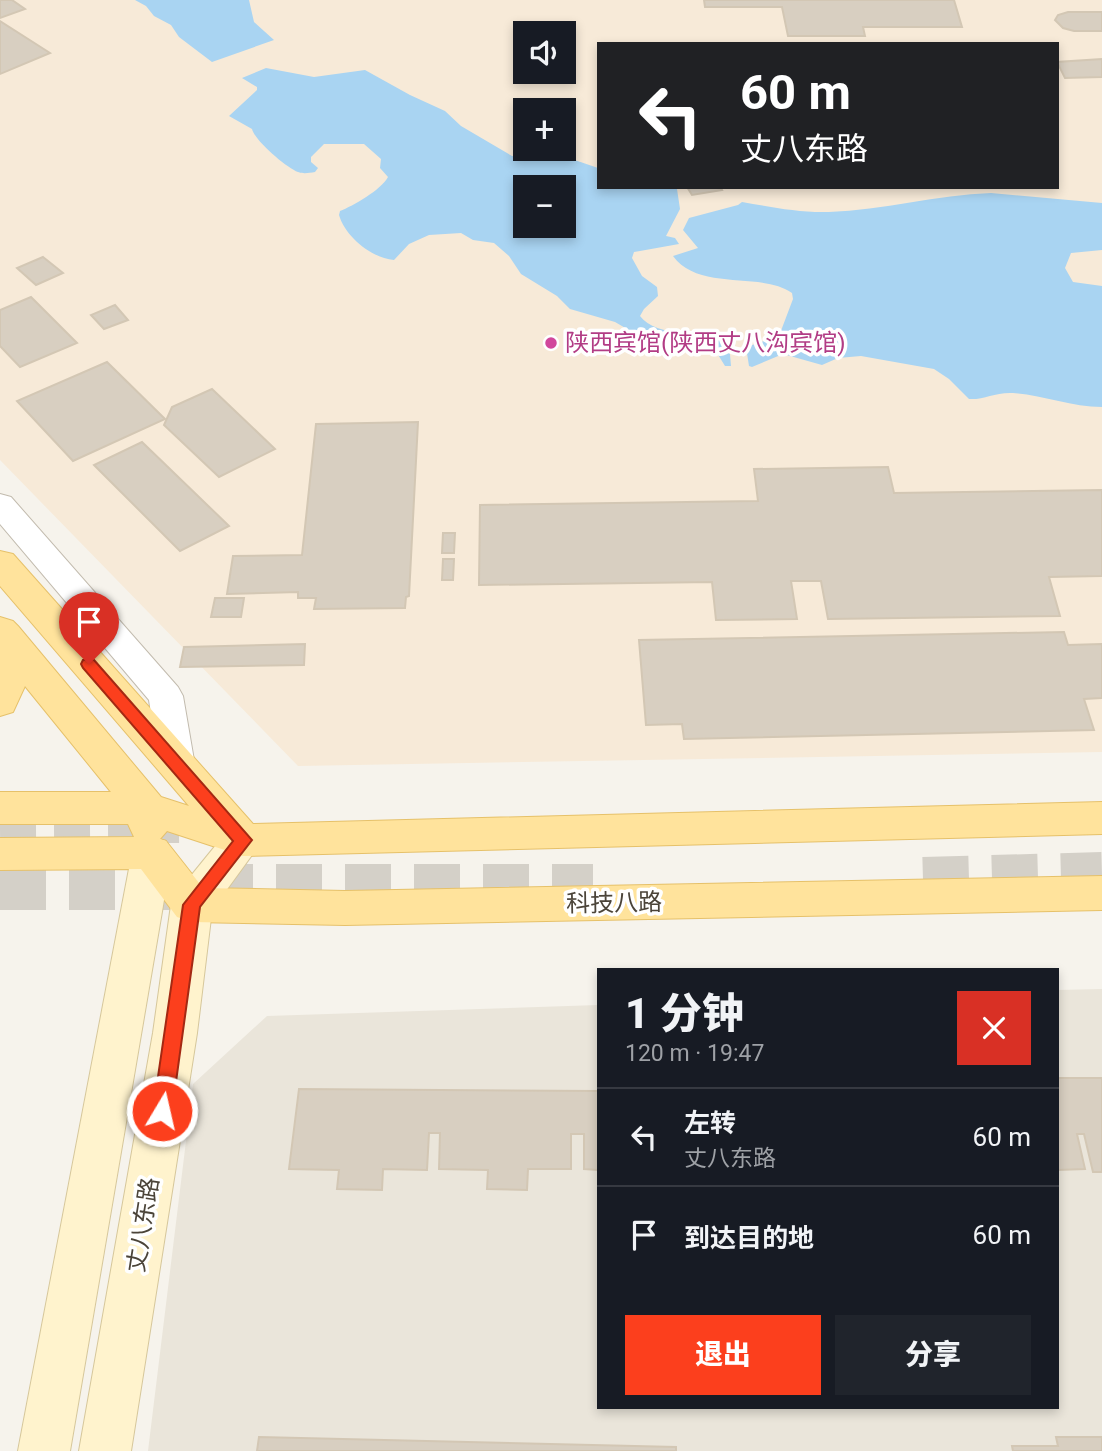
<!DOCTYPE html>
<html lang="zh">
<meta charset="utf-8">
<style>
:root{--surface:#171b24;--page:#20242c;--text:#f1f3f6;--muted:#9ea1a6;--line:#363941;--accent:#fc3f1d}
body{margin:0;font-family:Roboto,"Noto Sans SC",sans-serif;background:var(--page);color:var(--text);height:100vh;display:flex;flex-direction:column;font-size:26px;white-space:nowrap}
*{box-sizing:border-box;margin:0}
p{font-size:23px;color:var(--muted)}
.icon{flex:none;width:38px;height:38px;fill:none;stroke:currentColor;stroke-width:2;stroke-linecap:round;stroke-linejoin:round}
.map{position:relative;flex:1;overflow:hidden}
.details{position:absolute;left:597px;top:968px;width:462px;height:441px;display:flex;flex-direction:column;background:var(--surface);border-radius:0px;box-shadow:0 4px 10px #0003}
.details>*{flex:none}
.top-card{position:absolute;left:597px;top:42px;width:462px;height:147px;border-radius:0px;box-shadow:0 4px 10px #0003;background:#202124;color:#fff;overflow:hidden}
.controls{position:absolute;left:513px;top:21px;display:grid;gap:14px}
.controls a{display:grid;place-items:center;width:63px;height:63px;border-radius:0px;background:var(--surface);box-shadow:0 4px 10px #0003;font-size:35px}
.pin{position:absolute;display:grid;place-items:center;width:60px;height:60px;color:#fff;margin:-72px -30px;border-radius:50% 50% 50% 0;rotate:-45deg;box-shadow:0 0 7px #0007}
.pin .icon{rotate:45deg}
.me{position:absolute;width:77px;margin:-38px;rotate:9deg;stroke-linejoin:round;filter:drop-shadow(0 0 5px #0008)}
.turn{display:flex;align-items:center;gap:24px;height:147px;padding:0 28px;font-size:32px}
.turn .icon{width:91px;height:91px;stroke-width:2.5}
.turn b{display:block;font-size:49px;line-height:60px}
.round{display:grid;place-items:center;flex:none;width:74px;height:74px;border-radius:0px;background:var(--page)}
.head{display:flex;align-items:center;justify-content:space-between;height:119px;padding:0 28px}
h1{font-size:42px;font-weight:800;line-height:52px}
.primary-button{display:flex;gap:14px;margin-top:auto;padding:14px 28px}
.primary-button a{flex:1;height:80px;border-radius:0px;background:var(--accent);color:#fff;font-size:28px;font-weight:800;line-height:80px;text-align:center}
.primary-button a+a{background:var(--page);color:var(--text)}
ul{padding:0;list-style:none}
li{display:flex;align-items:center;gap:21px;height:98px;padding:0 28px;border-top:2px solid var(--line)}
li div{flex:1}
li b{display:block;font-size:26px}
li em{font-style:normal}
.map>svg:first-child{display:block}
.residential{fill:#eae5da}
.commercial{fill:#f7ead8;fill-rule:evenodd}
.water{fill:#a9d4f2;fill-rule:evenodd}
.building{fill:#d8cfc1;stroke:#d3c7b4;stroke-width:2}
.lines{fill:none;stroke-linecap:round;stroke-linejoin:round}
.highway-tunnel-far1{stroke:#d4d0c8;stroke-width:36;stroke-dasharray:36 18;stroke-linecap:butt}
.highway-tunnel{stroke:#d4d0c8;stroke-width:46;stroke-dasharray:46 23;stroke-linecap:butt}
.street-casing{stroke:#c2bbae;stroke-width:2}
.secondary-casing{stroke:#d6c79b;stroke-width:2}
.primary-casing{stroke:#e6c16a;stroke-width:2}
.street{fill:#fff;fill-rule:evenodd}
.secondary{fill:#fff3cd;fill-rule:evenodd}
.primary{fill:#ffe39c;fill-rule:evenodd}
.route{fill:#fc3f1d;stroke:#a42913;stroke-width:2}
.hotel-dot{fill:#d1479c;stroke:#fff;stroke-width:2.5}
.labels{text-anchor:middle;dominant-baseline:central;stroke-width:7;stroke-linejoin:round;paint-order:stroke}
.hotel-label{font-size:24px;fill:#b23c85;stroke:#fff;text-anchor:start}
.street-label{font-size:24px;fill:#4b4439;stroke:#fff}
</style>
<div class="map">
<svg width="1102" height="1451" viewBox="0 0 1102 1451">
<rect width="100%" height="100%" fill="#f6f3ec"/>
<!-- residential -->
<path class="residential" d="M1102 989V1451H148L193 1084 267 1016 598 1005V1407H1057V990Z"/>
<!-- commercial -->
<path class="commercial" d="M0 0H1102V752L298 766 0 460ZM525 33H564V72H525ZM598 44H1057V187H598ZM525 110H564V149H525ZM525 187H564V226H525Z"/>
<!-- water -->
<g class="water">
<path d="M135 0H249L254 22 274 40 212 62 179 37 171 25 154 16 146 6Z"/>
<path d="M266 68 314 77 365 70 410 95 445 111 461 126 512 156H563L598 168V187L677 189 680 209 666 236 675 238 679 244 640 251 634 252 632 258 642 276 657 287 658 296 644 309 640 316C656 338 707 332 729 343L731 366H725L717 353 660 337 634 333 615 322 570 309 557 296 521 274 509 256 494 243 473 240 461 233 429 235 409 244 394 260C371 258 345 236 339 215L340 211C353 206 381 190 388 177L380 168 381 159 364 144H324L311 157V162L318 168 315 172C309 173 303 174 298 172 287 168 255 141 252 129L229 116 257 90V87L242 78ZM525 187H564V226H525Z"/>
<path d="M991 193 1102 203V250L1071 253 1065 268 1073 282 1102 286V407C1071 407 1043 395 1013 393 995 392 984 400 969 399L949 379 934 369 861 356 838 358 822 365 783 354 752 367 749 366 746 347 779 336 793 299 792 293C762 271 699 292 673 256L698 248 683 230 689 218 738 205 742 202C771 207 800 213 829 212 883 210 937 195 991 193Z"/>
</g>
<!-- building -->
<g class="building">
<path d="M0 0H12L25 9 0 18Z"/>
<path d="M704 0H954L962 27H863L865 36H788L782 7H705Z"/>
<path d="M1068 12H1102V31H1074L1063 28 1055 20 1058 15Z"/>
<path d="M0 21 50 53 0 74Z"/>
<path d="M1102 59V77L1065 78 1057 62Z"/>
<path d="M687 187H720L722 190 692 195Z"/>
<path d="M43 257 63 273 36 285 17 268Z"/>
<path d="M31 297 77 343 20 367 0 346V310Z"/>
<path d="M115 305 128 320 104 329 91 315Z"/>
<path d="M107 362 165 419 73 461 17 401Z"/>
<path d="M212 389 275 449 219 477 164 425 172 407Z"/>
<path d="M418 422 409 596 406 597 405 608 314 609 316 598H298V592L227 594 233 556 302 555 316 424Z"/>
<path d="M142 442 229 526 180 551 94 465Z"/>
<path d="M888 467 894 493 1102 490V576L1049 577 1060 616 828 619 821 581H791L797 619 716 620 712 582 479 585 480 505 758 501 754 469Z"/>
<path d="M443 533H455L454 553H442Z"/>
<path d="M443 559H454L453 580H442Z"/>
<path d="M215 598H244L241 617H211Z"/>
<path d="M1064 632 1068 645 1102 644V698L1084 699 1094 730 684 739 682 724 646 725 639 640Z"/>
<path d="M305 644 304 665 180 667 184 647Z"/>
<path d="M1057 1078H1102V1172H1093L1084 1134H1077L1085 1169 1057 1170Z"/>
<path d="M299 1089 598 1091V1170L584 1169V1134H571V1169H528L527 1190 487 1189 488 1170 439 1169 440 1133H429L427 1170 383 1169 382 1190 337 1189 339 1170 289 1169Z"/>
<path d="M259 1437 676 1447V1451H257Z"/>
<path d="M1056 1437H1102V1451H1013L1012 1446H1058Z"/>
</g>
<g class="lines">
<!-- highway-tunnel-far1 -->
<path class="highway-tunnel-far1" d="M0 826 179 825"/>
<!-- highway-tunnel -->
<g class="highway-tunnel">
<path d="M923 880 1102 875"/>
<path d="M0 887H593"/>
</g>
<defs>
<path id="street" d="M0 494 11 497 178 687 183 696 195 766 190 776 177 780 164 776 159 766 149 700 0 524Z"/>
<g id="secondary">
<path d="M243 824 257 829 263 840 212 910 197 1033 131 1451H79L153 1033 171 905 177 893 229 829Z"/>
<path d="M152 837 166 841 172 853 70 1451H18L132 853 138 841Z"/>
</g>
<path id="primary" d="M0 551 13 554 253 824 1102 802V834L243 856 167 831 160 839 166 841 203 888 345 891 1102 876V910L345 925 192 922 177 917 141 869 0 870V838L134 837 128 824H0V792H111L25 686 13 712 0 716V617L13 621 18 626 161 797 189 806 0 586Z"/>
</defs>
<!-- street casing -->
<use href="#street" class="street-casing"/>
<!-- secondary casing -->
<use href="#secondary" class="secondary-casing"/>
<!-- primary casing -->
<use href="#primary" class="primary-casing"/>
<!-- street -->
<use href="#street" class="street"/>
<!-- secondary -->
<use href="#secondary" class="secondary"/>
<!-- primary -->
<use href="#primary" class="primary"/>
</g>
<!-- route -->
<path class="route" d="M89 659 94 660 252 840 200 907 172 1111 169 1117 162 1120 156 1117 153 1111 183 905 233 841 83 668 81 664 83 660Z"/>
<!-- markers -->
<circle class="hotel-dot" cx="551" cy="343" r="7"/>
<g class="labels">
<!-- hotel labels -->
<g class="hotel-label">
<text x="565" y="343">陕西宾馆(陕西丈八沟宾馆)</text>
</g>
<!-- street labels -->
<g class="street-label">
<text transform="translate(614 903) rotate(-1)">科技八路</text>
<text transform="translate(143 1225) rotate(-81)">丈八东路</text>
</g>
</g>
</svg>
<div class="controls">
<a><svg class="icon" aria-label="sound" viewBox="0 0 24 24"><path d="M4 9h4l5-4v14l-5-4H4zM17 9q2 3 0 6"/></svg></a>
<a>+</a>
<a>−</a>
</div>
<div class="pin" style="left:89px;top:664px;background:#d93025"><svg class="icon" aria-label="arrive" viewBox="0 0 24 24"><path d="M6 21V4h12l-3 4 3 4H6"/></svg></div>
<svg class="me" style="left:162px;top:1111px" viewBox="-20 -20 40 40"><circle r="17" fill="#fc3f1d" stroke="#fff" stroke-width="3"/><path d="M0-11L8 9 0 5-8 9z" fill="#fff"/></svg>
<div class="top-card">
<div class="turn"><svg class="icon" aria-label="left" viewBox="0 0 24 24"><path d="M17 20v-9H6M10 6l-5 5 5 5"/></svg><div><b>60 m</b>丈八东路</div></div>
</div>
<section class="details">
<div class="head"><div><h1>1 分钟</h1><p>120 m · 19:47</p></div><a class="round" style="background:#d93025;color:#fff"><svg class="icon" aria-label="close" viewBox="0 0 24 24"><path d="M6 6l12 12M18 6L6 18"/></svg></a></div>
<ul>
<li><svg class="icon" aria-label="left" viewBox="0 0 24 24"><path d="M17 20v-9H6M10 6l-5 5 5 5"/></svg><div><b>左转</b><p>丈八东路</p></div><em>60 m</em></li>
<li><svg class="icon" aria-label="arrive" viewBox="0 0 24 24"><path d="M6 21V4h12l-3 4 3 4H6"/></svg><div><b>到达目的地</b></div><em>60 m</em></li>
</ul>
<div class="primary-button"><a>退出</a><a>分享</a></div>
</section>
</div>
